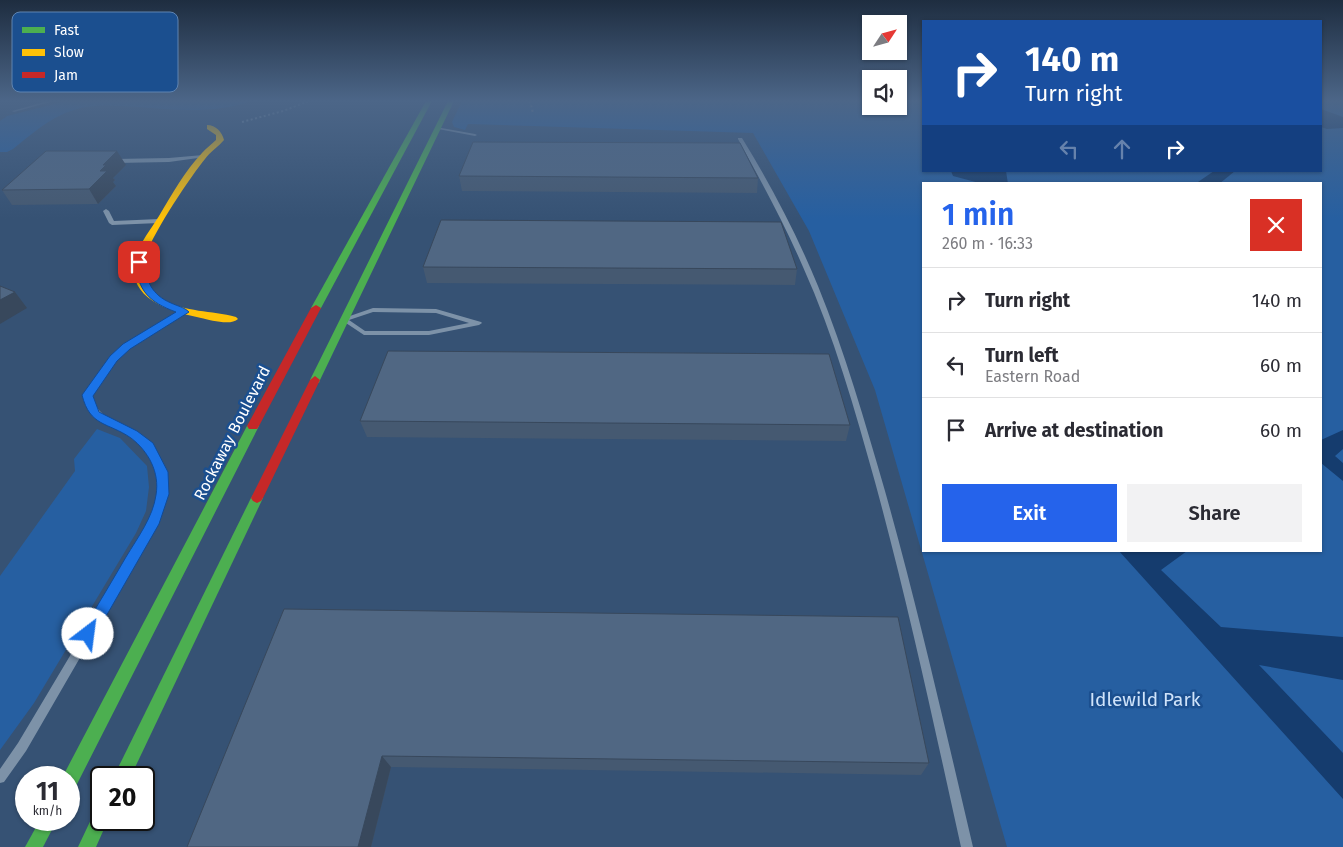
<!DOCTYPE html>
<meta charset="utf-8">
<style>
:root{--surface:#fff;--page:#f2f2f3;--text:#2b2b33;--muted:#7c7c81;--line:#e1e1e2;--accent:#2563eb}
body{margin:0;font-family:"Fira Sans",sans-serif;background:var(--page);color:var(--text);height:100vh;display:flex;flex-direction:column;font-size:19px;white-space:nowrap}
*{box-sizing:border-box;margin:0}
p{font-size:16px;color:var(--muted)}
.icon{flex:none;width:28px;height:28px;fill:none;stroke:currentColor;stroke-width:2;stroke-linecap:round;stroke-linejoin:round}
.map{position:relative;flex:1;overflow:hidden}
.drawer{position:absolute;left:922px;top:182px;width:400px;height:370px;display:flex;flex-direction:column;background:var(--surface);border-radius:0px;box-shadow:0 1px 4px #0004}
.drawer>*{flex:none}
.hud{position:absolute;left:922px;top:20px;width:400px;height:152px;border-radius:0px;box-shadow:0 1px 4px #0004;background:#1a4fa0;color:#fff;overflow:hidden}
.needle{width:32px;rotate:54deg}
.fabs{position:absolute;left:862px;top:15px;display:grid;gap:10px}
.fabs a{display:grid;place-items:center;width:45px;height:45px;border-radius:0px;background:var(--surface);box-shadow:0 1px 4px #0004;font-size:25px}
.speed{position:absolute;left:15px;top:766px;display:flex;gap:10px;font-size:25px;font-weight:700;text-align:center}
.speed>*{display:grid;place-content:center;width:65px;height:65px;border-radius:50%;background:var(--surface);box-shadow:0 1px 4px #0004;line-height:1}
.speed small{font-size:12px;font-weight:400}
.speed .limit{border:2px solid #111;border-radius:8px;background:#fff;color:#111}
.pin{position:absolute;display:grid;place-items:center;width:42px;height:42px;color:#fff;margin:-21px;border-radius:10px;box-shadow:0 2px 8px #0006}
.me{position:absolute;width:55px;margin:-28px;rotate:30deg;stroke-linejoin:round;filter:drop-shadow(0 0 4px #0008)}
.turn{display:flex;align-items:center;gap:18px;height:105px;padding:0 20px;font-size:22px}
.turn .icon{width:65px;height:65px;stroke-width:2.5}
.turn b{display:block;font-size:35px;line-height:42px}
.lanes{display:flex;align-items:center;height:48px;padding:0 20px;background:#0003;justify-content:center;gap:25px;direction:ltr}
.lanes .off{opacity:.35}
.round{display:grid;place-items:center;flex:none;width:52px;height:52px;border-radius:0px;background:var(--page)}
.headline{display:flex;align-items:center;justify-content:space-between;height:85px;padding:0 20px}
h1{font-size:30px;font-weight:600;line-height:38px;color:var(--accent)}
.action{display:flex;gap:10px;margin-top:auto;padding:10px 20px}
.action a{flex:1;height:58px;border-radius:0px;background:var(--accent);color:#fff;font-size:20px;font-weight:600;line-height:58px;text-align:center}
.action a+a{background:var(--page);color:var(--text)}
ul{padding:0;list-style:none}
li{display:flex;align-items:center;gap:15px;height:65px;padding:0 20px;border-top:1px solid var(--line)}
li div{flex:1}
li b{display:block;font-size:19px}
li em{font-style:normal}
.map>svg:first-child{display:block}
.green{fill:#265fa1;fill-rule:evenodd}
.water{fill:#153c6e}
.lines{fill:none;stroke-linecap:round;stroke-linejoin:round}
.path{stroke:#7d92a8;stroke-width:2;stroke-dasharray:2 2.5;stroke-linecap:butt}
.lane{fill:#7d92a8;fill-rule:evenodd}
.fast{fill:#4caf50;fill-rule:evenodd}
.slow{fill:#ffc107;fill-rule:evenodd}
.jam{fill:#c62828;fill-rule:evenodd}
.wall{fill:#455971}
.shaded-wall{fill:#38485c}
.building{fill:#506783;stroke:#38485c}
.route{fill:#1a73e8;stroke:#114b97}
.labels{text-anchor:middle;dominant-baseline:central;stroke-width:5;stroke-linejoin:round;paint-order:stroke}
.street-label{font-size:16px;fill:#fff;stroke:#1b4f8f}
.near-park-label{font-size:19px;fill:#cfe3fa;stroke:#1b4f8f}
.key{fill:#1b4f8f;stroke:#5f84b1;stroke-width:1}
.key-label{font-size:14px;fill:#fff}
</style>
<div class="map">
<svg width="1343" height="847" viewBox="0 0 1343 847">
<rect width="100%" height="100%" fill="#365274"/>
<!-- green -->
<g class="green">
<path d="M66 101H251C216 114 175 110 138 107 116 106 95 103 74 110 50 117 32 134 13 149L7 152H0V121L7 116Z"/>
<path d="M462 101H871V106H899V101H924V171H1321V101H1343V847H1007L875 390 809 231 753 133 468 124 465 130 454 127 452 122ZM924 184H1321V551H924Z"/>
<path d="M97 429 120 438 147 466 149 487 146 511 136 533 34 703 0 750V576L75 471 74 459Z"/>
</g>
<!-- water -->
<g class="water">
<path d="M1321 109 1343 117V128L1327 129 1321 127Z"/>
<path d="M951 171H1006L1008 184H983L953 176Z"/>
<path d="M1214 171H1235L1219 184H1195Z"/>
<path d="M1343 430V449L1335 456 1343 463V481L1321 463V440Z"/>
<path d="M1119 551H1187L1161 570 1221 627 1343 637V680L1259 665 1343 753V799Z"/>
</g>
<g class="lines">
<!-- path -->
<g class="path">
<path d="M530 101 533 113"/>
<path d="M242 122 283 111 309 101"/>
</g>
<!-- lane -->
<g class="lane">
<path d="M48 101H54L14 112 12 111Z"/>
<path d="M436 127 475 134 477 135 475 136 438 129 436 128Z"/>
<path d="M738 138H742C771 185 797 235 818 286 845 352 865 422 885 491 918 608 945 728 973 847H961C934 725 908 603 875 482 855 410 834 336 803 267 784 223 761 181 738 139Z"/>
<path d="M203 155H205V157L169 162 115 163 112 161 115 159 169 158Z"/>
<path d="M106 209 109 211 114 221 159 219 162 221 159 223 112 225 109 223 103 211Z"/>
<path d="M373 308 436 309 481 322 482 323 479 325 429 335H364L343 321 346 319 347 317ZM373 312 436 313 469 323 429 331H365L349 320Z"/>
<path d="M184 310 186 311 187 312 186 313 128 348 116 361 91 395C98 417 112 419 130 430 169 452 174 484 158 523L26 751 4 782 0 783V769L18 743 151 520C153 512 158 503 159 494 163 464 143 443 118 430 110 425 101 422 94 416 88 410 86 403 83 395L112 357 124 344Z"/>
</g>
<!-- fast -->
<g class="fast">
<path d="M426 101H432L321 308 319 310H313L311 308Z"/>
<path d="M448 101H454L320 380 319 383H311L310 380Z"/>
<path d="M253 422 259 426 75 788 69 790V778L63 776 247 426Z"/>
<path d="M257 493 261 495 263 498 130 778H113L251 498 253 495Z"/>
<path d="M101 809V820H108L96 847H78L95 811Z"/>
<path d="M40 820H57L43 847H25Z"/>
</g>
<!-- slow -->
<path class="slow" d="M207 125C216 125 222 132 224 140 218 147 210 152 205 159 191 176 144 245 144 264 143 280 149 292 162 299 186 313 211 310 236 317L238 319C231 326 210 320 201 318 170 312 123 298 136 256 141 241 151 229 159 216 172 194 185 171 202 153 206 148 212 144 216 140V135L207 129Z"/>
<!-- jam -->
<g class="jam">
<path d="M316 305 321 308 259 426 257 429H249L247 426 311 308Z"/>
<path d="M315 376 320 380 263 498 261 501 257 503 253 501 251 498 310 380Z"/>
</g>
</g>
<!-- wall -->
<g class="wall">
<path d="M126 165 113 178 115 180 113 182 116 186 98 204 12 205 2 190Z"/>
<path d="M459 176 758 178 757 193 462 191Z"/>
<path d="M423 267 797 269 795 285 427 283Z"/>
<path d="M360 421 850 425 846 441 367 437Z"/>
<path d="M284 609 929 763 921 775 391 767 371 847Z"/>
</g>
<!-- shaded-wall -->
<g class="shaded-wall">
<path d="M117 151 126 165 113 178 115 180 113 182 116 186 98 204 89 189 100 171 103 165Z"/>
<path d="M15 292 27 308 0 324V300Z"/>
<path d="M382 756 391 767 371 847H358Z"/>
</g>
<!-- building -->
<g class="building">
<path d="M473 142 740 143 758 178 459 176Z"/>
<path d="M46 151H117L103 165H106L100 171H107L89 189 2 190Z"/>
<path d="M441 220 781 222 797 269 423 267Z"/>
<path d="M0 286 15 292 0 300Z"/>
<path d="M388 351 829 354 850 425 360 421Z"/>
<path d="M284 609 898 617 929 763 382 756 358 847H187Z"/>
</g>
<!-- sky -->
<linearGradient id="sky" x2="0" y2="1"><stop stop-color="#1e2d40"/><stop offset="0.46" stop-color="#4c6688"/><stop offset="1" stop-color="#4c6688" stop-opacity="0"/></linearGradient>
<rect width="1343" height="219" fill="url(#sky)"/>
<!-- route -->
<path class="route" d="M139 259 144 262C146 281 152 295 171 303 177 306 184 307 189 312L130 349 117 361 93 396 99 412 137 431 153 443 168 472 169 494 159 524 93 639 88 641 83 639 81 634 83 629C98 605 112 581 126 557 138 537 153 517 156 495 160 472 148 451 131 438 108 422 90 427 82 395L110 356 123 344 176 312C149 302 138 291 135 262Z"/>
<g class="labels">
<!-- street labels -->
<g class="street-label">
<text transform="translate(232 433) rotate(-63)">Rockaway Boulevard</text>
</g>
<!-- near-park labels -->
<g class="near-park-label">
<text x="1145" y="699">Idlewild Park</text>
</g>
</g>
<!-- legend -->
<rect x="12" y="12" width="166" height="80" rx="8" class="key"/>
<rect x="22" y="27" width="23" height="6" fill="#4caf50"/>
<rect x="22" y="49" width="23" height="7" fill="#ffc107"/>
<rect x="22" y="72" width="23" height="6" fill="#c62828"/>
<g class="key-label">
<text x="54" y="35">Fast</text>
<text x="54" y="57">Slow</text>
<text x="54" y="80">Jam</text>
</g>
</svg>
<div class="fabs">
<a><svg class="needle" viewBox="-14 -14 28 28"><path d="M0-13l5 13h-10z" fill="#e53935"/><path d="M0 13l5-13h-10z" fill="#7c7c81"/></svg></a>
<a><svg class="icon" aria-label="sound" viewBox="0 0 24 24"><path d="M4 9h4l5-4v14l-5-4H4zM17 9q2 3 0 6"/></svg></a>
</div>
<div class="speed"><div>11<small>km/h</small></div><div class="limit">20</div></div>
<div class="pin" style="left:139px;top:262px;background:#d93025"><svg class="icon" aria-label="arrive" viewBox="0 0 24 24"><path d="M6 21V4h12l-3 4 3 4H6"/></svg></div>
<svg class="me" style="left:88px;top:634px" viewBox="-20 -20 40 40"><circle r="19" fill="#fff"/><path d="M0-13L10 11 0 6-10 11z" fill="#1a73e8"/></svg>
<div class="hud">
<div class="turn"><svg class="icon" aria-label="right" viewBox="0 0 24 24"><path d="M7 20v-9h11M14 6l5 5-5 5"/></svg><div><b>140 m</b>Turn right</div></div>
<div class="lanes"><svg class="icon off" aria-label="left" viewBox="0 0 24 24"><path d="M17 20v-9H6M10 6l-5 5 5 5"/></svg><svg class="icon off" aria-label="ahead" viewBox="0 0 24 24"><path d="M12 20V5M6 11l6-6 6 6"/></svg><svg class="icon" aria-label="right" viewBox="0 0 24 24"><path d="M7 20v-9h11M14 6l5 5-5 5"/></svg></div>
</div>
<section class="drawer">
<div class="headline"><div><h1>1 min</h1><p>260 m · 16:33</p></div><a class="round" style="background:#d93025;color:#fff"><svg class="icon" aria-label="close" viewBox="0 0 24 24"><path d="M6 6l12 12M18 6L6 18"/></svg></a></div>
<ul>
<li><svg class="icon" aria-label="right" viewBox="0 0 24 24"><path d="M7 20v-9h11M14 6l5 5-5 5"/></svg><div><b>Turn right</b></div><em>140 m</em></li>
<li><svg class="icon" aria-label="left" viewBox="0 0 24 24"><path d="M17 20v-9H6M10 6l-5 5 5 5"/></svg><div><b>Turn left</b><p>Eastern Road</p></div><em>60 m</em></li>
<li><svg class="icon" aria-label="arrive" viewBox="0 0 24 24"><path d="M6 21V4h12l-3 4 3 4H6"/></svg><div><b>Arrive at destination</b></div><em>60 m</em></li>
</ul>
<div class="action"><a>Exit</a><a>Share</a></div>
</section>
</div>
